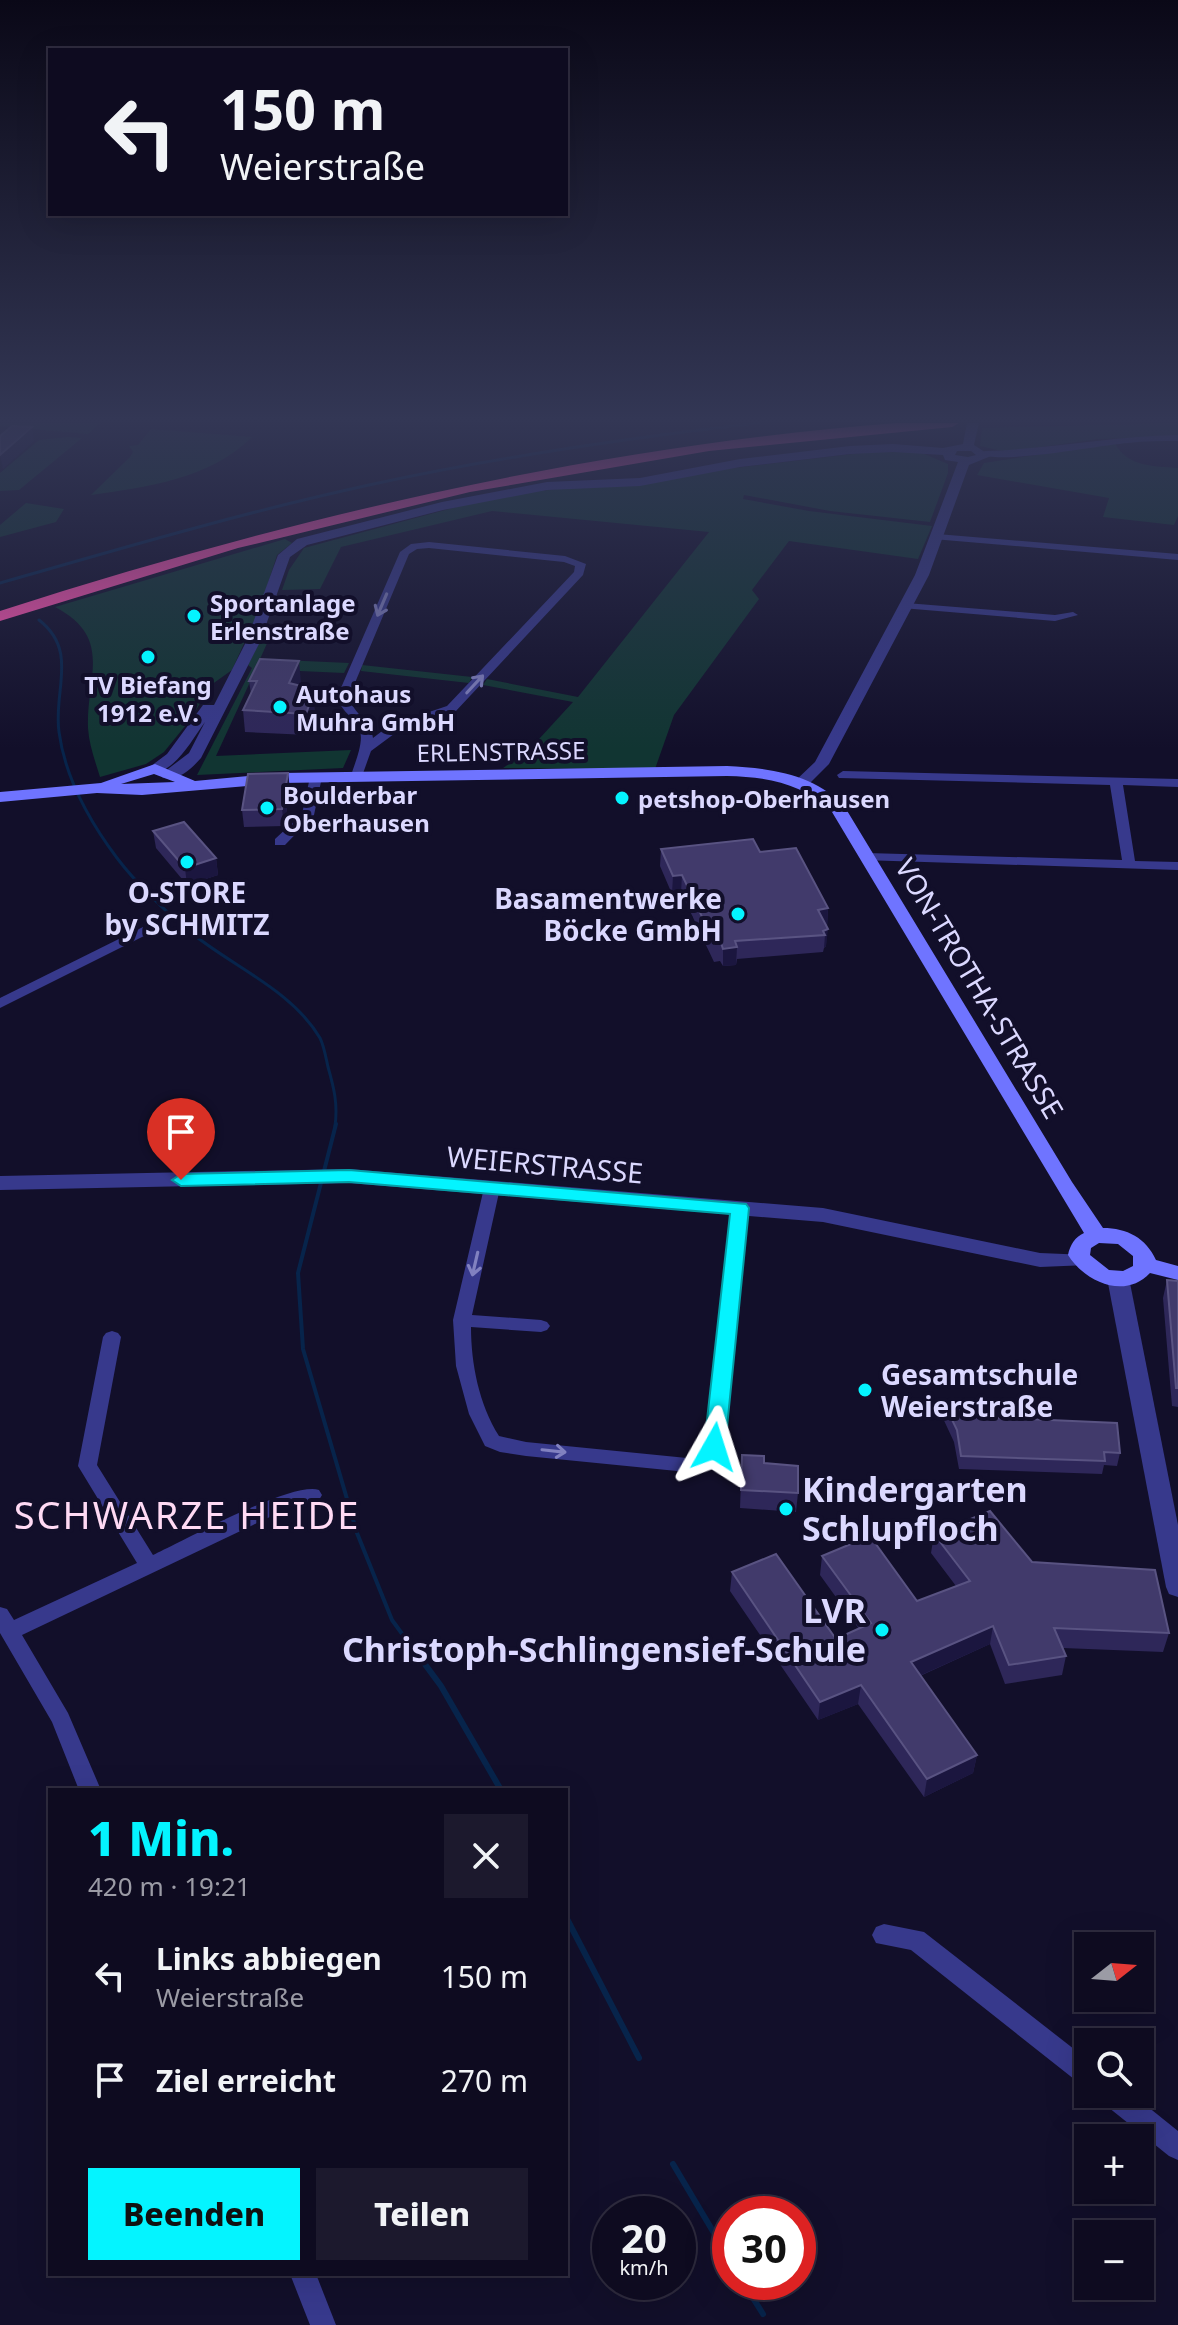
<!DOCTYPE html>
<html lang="de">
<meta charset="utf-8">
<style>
:root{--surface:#0e0b20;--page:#1c192d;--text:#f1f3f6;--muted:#9b9ba5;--line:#2e2b3e;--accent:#04f4ff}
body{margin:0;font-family:"Noto Sans",sans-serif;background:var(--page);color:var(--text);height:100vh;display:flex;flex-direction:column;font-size:30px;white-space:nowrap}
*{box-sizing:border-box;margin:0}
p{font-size:26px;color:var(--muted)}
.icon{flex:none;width:44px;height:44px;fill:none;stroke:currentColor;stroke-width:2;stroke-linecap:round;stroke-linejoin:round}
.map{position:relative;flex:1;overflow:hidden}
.sheet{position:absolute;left:48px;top:1788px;width:520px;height:488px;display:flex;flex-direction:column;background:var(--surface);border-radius:0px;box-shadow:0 8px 32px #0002,0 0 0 2px var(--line)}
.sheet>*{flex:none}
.guide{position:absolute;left:48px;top:48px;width:520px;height:168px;border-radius:0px;box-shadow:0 8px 32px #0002,0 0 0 2px var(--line);background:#0e0b20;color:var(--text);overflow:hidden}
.needle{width:52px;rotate:73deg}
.tools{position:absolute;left:1074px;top:1932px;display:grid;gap:16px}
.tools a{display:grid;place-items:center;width:80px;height:80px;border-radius:0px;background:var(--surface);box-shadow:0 8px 32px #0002,0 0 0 2px var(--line);font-size:40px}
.speed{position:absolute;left:592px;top:2196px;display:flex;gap:16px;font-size:40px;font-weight:700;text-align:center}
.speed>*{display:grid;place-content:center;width:104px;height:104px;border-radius:50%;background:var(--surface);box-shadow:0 8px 32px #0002,0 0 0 2px var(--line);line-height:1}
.speed small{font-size:20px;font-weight:400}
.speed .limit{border:12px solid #d22;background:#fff;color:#111}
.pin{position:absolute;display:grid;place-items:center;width:68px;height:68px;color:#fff;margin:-82px -34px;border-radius:50% 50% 50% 0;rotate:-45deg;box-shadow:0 0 8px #0007}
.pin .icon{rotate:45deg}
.me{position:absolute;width:88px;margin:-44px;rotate:6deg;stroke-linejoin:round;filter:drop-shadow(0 0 6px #0008)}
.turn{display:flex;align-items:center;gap:28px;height:168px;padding:0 40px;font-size:36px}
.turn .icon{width:104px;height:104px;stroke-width:2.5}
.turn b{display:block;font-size:56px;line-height:68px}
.round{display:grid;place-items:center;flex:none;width:84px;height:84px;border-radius:0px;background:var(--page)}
.summary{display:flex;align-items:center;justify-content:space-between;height:136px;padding:0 40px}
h1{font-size:48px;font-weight:800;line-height:60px;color:var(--accent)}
.primary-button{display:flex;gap:16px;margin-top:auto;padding:16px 40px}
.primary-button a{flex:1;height:92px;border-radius:0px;background:var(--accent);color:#111;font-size:32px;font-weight:800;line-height:92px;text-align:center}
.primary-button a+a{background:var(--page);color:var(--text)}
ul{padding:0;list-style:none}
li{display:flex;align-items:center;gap:24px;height:104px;padding:0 40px}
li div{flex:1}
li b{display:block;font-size:30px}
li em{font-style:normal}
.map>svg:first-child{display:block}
.green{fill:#113532}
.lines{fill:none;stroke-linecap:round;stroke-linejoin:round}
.stream-far2{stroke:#07244b;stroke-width:3}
.stream-far1{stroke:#07244b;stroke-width:4}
.stream{stroke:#07244b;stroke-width:6}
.minor{fill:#37398c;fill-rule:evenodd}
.tertiary{fill:#37398c;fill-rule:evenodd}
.secondary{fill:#6f74ff;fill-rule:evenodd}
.motorway{fill:#ff53af;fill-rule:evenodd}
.wall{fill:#2e2759}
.shaded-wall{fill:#1b163f}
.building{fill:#413a6b;stroke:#595382;stroke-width:2}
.oneway{stroke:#8181c0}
.route{fill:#04f4ff;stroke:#039fa6;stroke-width:2}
.poi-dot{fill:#04f4ff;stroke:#120f2a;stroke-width:3}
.labels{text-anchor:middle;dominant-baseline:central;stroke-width:8;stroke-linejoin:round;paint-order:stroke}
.far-poi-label{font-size:24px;font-weight:bold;fill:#dbd8ff;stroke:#120f2a;text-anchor:start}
.far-street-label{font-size:24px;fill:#dbd8ff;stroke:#120f2a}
.poi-label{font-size:28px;font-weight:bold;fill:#dbd8ff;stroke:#120f2a}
.street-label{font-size:28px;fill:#dbd8ff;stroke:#120f2a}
.near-poi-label{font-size:34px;font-weight:bold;fill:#dbd8ff;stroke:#120f2a;text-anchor:start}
.near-quarter-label{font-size:38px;letter-spacing:2px;fill:#ffdaf4;stroke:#120f2a}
</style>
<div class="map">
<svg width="1178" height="2325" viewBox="0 0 1178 2325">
<rect width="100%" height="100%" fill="#120f2a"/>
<!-- green -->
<g class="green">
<path d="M0 423H100L88 434 0 426Z"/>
<path d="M1178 423V436L1098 439 1006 452 980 446 982 428Z"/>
<path d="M151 429 252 437C210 479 147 487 91 495L130 457 133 452 129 446 138 445Z"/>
<path d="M68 437 82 438 19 490 0 491V473L39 440Z"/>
<path d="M1115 443C1127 467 1154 466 1178 468V516L1174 525 1103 517 1109 498 977 475 984 463Z"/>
<path d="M887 450 922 453 948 464V473L930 522 830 511 744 495 743 499 809 511 932 526 918 559 789 541 752 590 759 599 674 715 655 769 503 768 528 751 573 702 483 685 487 679 578 697 709 532 492 511 341 547 320 589 282 590 289 570 304 548 464 505 532 492Z"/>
<path d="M26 503 64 509 56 522 0 537V525Z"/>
<path d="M285 539 292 543 277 555 260 608 232 670 211 685 190 720 164 752 146 764 100 777C95 761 89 744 88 728 86 677 114 638 55 607Z"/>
<path d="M261 639H269L260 659 349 663 344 673 256 669 216 756 351 750 343 768 197 775 252 668 248 665Z"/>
<path d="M362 665 472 677 469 683 361 671Z"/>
</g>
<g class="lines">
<!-- stream-far2 -->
<g class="stream-far2">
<path d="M0 583C122 548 245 512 369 485 497 457 628 438 758 423"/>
<path d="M39 620C79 651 53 691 59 732 65 777 90 822 117 858 135 882 166 912 189 931 231 966 291 989 320 1038 324 1046 326 1058 328 1067 334 1088 338 1104 335 1126"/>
</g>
<!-- stream-far1 -->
<path class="stream-far1" d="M336 1124 298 1273 303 1349 357 1533 392 1620 411 1646"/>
<!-- stream -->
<g class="stream">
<path d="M410 1644 441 1686 501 1790"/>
<path d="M566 1917 639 2058"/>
<path d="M673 2164 730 2260"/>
<path d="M743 2282 763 2314"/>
</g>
<!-- minor -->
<g class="minor">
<path d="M1178 435V441C1161 441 1145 441 1128 443 1100 445 1000 465 980 454L985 451C1050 449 1113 436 1178 435Z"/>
<path d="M937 534 1178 554V560L933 539 932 537Z"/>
<path d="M429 542 565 556 586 564 583 575 455 712 398 731 371 751 361 779H353L351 776C355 761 367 738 357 724 349 714 341 710 337 697L400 552 411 544ZM429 548 564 562 575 566 574 572 447 706 390 725 373 738C371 720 353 714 349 697L409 554 417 549Z"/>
<path d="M906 603 1055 615 1073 612 1078 615 1055 621 902 608 901 606Z"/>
<path d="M843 771 1178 779V787L1123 785 1135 861 1178 862V870L862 860 860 857 867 853 1122 860 1110 785 839 778 837 775Z"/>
<path d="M316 773 322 777 314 815 285 845H275V839L302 814 310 777Z"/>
<path d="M143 927 148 928 150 931 148 934 0 1008V998Z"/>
<path d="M492 1183 500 1188 472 1315 541 1320 547 1322 550 1326 547 1330 541 1332 471 1327C471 1364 479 1404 499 1436L526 1442 687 1458 695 1457 705 1445 732 1208 740 1203 746 1204 748 1208 723 1447 708 1468 687 1472 526 1456 500 1452 485 1446 469 1414 456 1366 453 1320 484 1188Z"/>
<path d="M112 1331 118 1333 121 1337 97 1465 153 1555C183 1541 292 1481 319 1490L322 1495 319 1500 293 1506 22 1635 68 1713 101 1790H79L52 1722 0 1633V1607L7 1609 14 1620 137 1563 78 1466 103 1337 106 1333Z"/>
<path d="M884 1924 924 1932 1088 2060V2087L1079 2083 911 1950 876 1943 872 1935 876 1927Z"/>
<path d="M1100 2094H1132L1178 2131V2160L1169 2156 1103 2103Z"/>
<path d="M290 2274H316L336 2325H310Z"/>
</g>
<!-- tertiary -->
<g class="tertiary">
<path d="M967 423H979L974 445 991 456 969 465 929 575 829 764 808 785H796L794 782 815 762 915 575 958 462 945 460 943 455 893 452 850 454 740 467 640 486 547 490 443 510 307 545 290 557 260 642 201 758C191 769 179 781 163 778L160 775 189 753 205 722C191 741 179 766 155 774L147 769 167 754 203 705H214L246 642 278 555 297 539 442 502 547 482 640 478 740 459 850 446 893 444 943 448 963 444ZM957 451H971L976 455 968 457 955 455Z"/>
<path d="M349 1169 823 1208 1040 1253 1088 1255 1092 1260 1088 1265 1040 1267 823 1222 349 1183 0 1190V1176Z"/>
<path d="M1118 1271 1126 1273 1129 1278 1178 1525V1597L1169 1594 1166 1587 1107 1278 1110 1273Z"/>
</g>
<!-- secondary -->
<path class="secondary" d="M155 764 195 781 281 773 727 766C769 768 817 774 846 809L1072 1182 1103 1228C1127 1228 1146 1238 1156 1260L1178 1266V1280L1150 1273C1125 1300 1085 1282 1068 1255 1070 1245 1075 1237 1084 1233L832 812C802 783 767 777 727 776L281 783 142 795 97 793 0 802V792L101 783ZM154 774 175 782 121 784ZM1099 1243 1118 1244 1133 1256V1266L1123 1271 1109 1270 1090 1255 1091 1248Z"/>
<!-- motorway -->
<path class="motorway" d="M897 423H959L952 427 709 451 470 492 238 548 0 621V611C293 517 590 447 897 423Z"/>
</g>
<!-- wall -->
<g class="wall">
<path d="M249 681 301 682 299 686 313 694 315 716 308 735 245 732 243 710 251 694Z"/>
<path d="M288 773 290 790 284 826 244 827 242 810Z"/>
<path d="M153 831 216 858 218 875 187 885 156 848Z"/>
<path d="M661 849 760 852 828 908 826 946 824 948 823 952 737 959 736 965 723 966 720 961 714 962 681 892 672 894 660 866Z"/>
<path d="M1167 1280 1178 1281V1407L1172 1406 1163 1298Z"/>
<path d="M943 1401 980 1417 1120 1453 1117 1466 1104 1465 1102 1474 959 1469 954 1442 941 1414Z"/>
<path d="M742 1455 764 1463 798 1493 796 1512 740 1508Z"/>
<path d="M934 1534 1032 1562 1169 1633 1163 1652 1063 1648 1066 1656 1062 1675 1005 1684 990 1644 920 1676 977 1755 973 1773 924 1797 858 1704 818 1720 730 1591 732 1572 836 1639 859 1629 820 1575 822 1556 917 1601 956 1586 931 1553Z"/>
</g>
<!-- shaded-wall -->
<g class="shaded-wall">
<path d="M32 427 34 441 3 469 0 455Z"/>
<path d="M299 661 301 682 291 704 289 683Z"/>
<path d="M313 694 315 716 308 735 306 714Z"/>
<path d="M288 773 290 790 284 826 282 809Z"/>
<path d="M216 858 218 875 187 885 185 868Z"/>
<path d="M682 875 681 892 672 894 673 876Z"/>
<path d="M828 908 827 926 818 910Z"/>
<path d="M828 929 826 946 824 948 825 935 823 931Z"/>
<path d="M737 947 736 965 723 966V949Z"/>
<path d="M993 1626 990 1644 908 1681 911 1662Z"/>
<path d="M861 1685 858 1704 818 1720 820 1702Z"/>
<path d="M977 1755 973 1773 924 1797 927 1779Z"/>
</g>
<!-- building -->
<g class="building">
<path d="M12 426 32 427 0 455V436Z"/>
<path d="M260 659 299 661 289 683 305 687 313 694 306 714 243 710 257 681H249Z"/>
<path d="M288 773 282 809 242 810 248 774Z"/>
<path d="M184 822 216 858 185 868 153 831Z"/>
<path d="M753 839 760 852 796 848 828 908 818 910 828 929 823 931 825 935 735 941 737 947 723 949 721 943 715 944 682 875 673 876 661 849Z"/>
<path d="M1167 1280 1178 1281V1388H1176Z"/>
<path d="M977 1400 980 1417 1117 1423 1120 1453 1104 1452 1105 1461 961 1456 957 1430 943 1401Z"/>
<path d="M742 1455 764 1456V1463L798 1466V1493L741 1490Z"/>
<path d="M990 1511 1032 1562 1155 1570 1169 1633 1054 1628 1066 1656 1009 1665 993 1626 911 1662 977 1755 927 1779 861 1685 820 1702 732 1572 776 1554 836 1639 871 1623 822 1556 870 1536 917 1601 970 1581 934 1534Z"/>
</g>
<!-- one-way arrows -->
<defs><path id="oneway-shaft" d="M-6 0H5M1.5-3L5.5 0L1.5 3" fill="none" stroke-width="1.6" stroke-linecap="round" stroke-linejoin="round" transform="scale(2)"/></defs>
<g class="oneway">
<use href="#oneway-shaft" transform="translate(382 605) rotate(113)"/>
<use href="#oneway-shaft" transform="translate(475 684) rotate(-47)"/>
<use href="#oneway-shaft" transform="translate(475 1264) rotate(103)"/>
<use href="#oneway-shaft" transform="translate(554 1451) rotate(6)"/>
</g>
<!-- sky -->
<linearGradient id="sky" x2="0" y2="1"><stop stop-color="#0a0817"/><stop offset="0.56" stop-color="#333755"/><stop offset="1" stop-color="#333755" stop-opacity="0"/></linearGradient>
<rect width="1178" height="749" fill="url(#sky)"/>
<!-- route -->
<path class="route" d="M349 1170 746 1204 749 1208 725 1447 722 1452H707L704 1447 730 1214 349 1182 181 1186 172 1180 181 1174Z"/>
<!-- markers -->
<g class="poi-dot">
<circle cx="194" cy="616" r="8"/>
<circle cx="148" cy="657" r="8"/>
<circle cx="280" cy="707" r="8"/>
<circle cx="622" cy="798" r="8"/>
<circle cx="267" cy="808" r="8"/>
<circle cx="187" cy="862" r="8"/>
<circle cx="738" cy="914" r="8"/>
<circle cx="865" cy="1390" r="8"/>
<circle cx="786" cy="1509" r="8"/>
<circle cx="882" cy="1630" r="8"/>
</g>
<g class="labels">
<!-- far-poi labels -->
<g class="far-poi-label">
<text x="210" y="602">Sportanlage<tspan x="210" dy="28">Erlenstraße</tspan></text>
<text x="148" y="684" text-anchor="middle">TV Biefang<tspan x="148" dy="28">1912 e.V.</tspan></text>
<text x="296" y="693">Autohaus<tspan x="296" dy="28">Muhra GmbH</tspan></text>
<text x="283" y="794">Boulderbar<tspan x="283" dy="28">Oberhausen</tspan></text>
<text x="638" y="798">petshop-Oberhausen</text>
</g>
<!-- far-street labels -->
<g class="far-street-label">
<text transform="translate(501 751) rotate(-1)">ERLENSTRASSE</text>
</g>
<!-- poi labels -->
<g class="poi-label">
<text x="187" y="892">O-STORE<tspan x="187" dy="32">by SCHMITZ</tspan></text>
<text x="722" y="898" text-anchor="end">Basamentwerke<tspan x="722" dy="32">Böcke GmbH</tspan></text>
<text x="881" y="1374" text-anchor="start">Gesamtschule<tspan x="881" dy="32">Weierstraße</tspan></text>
</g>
<!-- street labels -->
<g class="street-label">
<text transform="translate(980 988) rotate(59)">VON-TROTHA-STRASSE</text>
<text transform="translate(545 1164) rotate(5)">WEIERSTRASSE</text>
</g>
<!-- near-poi labels -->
<g class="near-poi-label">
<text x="802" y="1489">Kindergarten<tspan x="802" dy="39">Schlupfloch</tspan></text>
<text x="866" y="1610" text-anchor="end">LVR<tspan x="866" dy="39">Christoph-Schlingensief-Schule</tspan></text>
</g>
<!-- near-quarter labels -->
<g class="near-quarter-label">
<text x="187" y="1514">SCHWARZE HEIDE</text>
</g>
</g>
</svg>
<div class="tools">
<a><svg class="needle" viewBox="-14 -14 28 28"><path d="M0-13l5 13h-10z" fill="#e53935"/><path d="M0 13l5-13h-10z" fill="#9b9ba5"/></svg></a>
<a><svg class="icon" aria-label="search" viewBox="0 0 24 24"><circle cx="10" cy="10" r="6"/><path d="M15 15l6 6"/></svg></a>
<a>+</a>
<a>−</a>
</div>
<div class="speed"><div>20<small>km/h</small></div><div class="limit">30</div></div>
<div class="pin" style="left:181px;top:1180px;background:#d93025"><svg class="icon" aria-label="arrive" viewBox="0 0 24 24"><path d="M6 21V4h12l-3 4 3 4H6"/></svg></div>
<svg class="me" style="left:714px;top:1447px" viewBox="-20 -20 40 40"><path d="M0-17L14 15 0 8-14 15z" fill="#04f4ff" stroke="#fff" stroke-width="4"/></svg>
<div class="guide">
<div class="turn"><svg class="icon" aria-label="left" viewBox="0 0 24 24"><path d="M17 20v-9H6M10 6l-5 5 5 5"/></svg><div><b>150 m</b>Weierstraße</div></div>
</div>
<section class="sheet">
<div class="summary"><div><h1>1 Min.</h1><p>420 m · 19:21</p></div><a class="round"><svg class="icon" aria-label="close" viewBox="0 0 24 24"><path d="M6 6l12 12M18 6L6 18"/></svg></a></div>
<ul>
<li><svg class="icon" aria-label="left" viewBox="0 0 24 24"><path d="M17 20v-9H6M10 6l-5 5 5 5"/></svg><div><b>Links abbiegen</b><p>Weierstraße</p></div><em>150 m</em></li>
<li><svg class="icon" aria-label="arrive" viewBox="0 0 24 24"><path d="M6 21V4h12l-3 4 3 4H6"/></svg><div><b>Ziel erreicht</b></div><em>270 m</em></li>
</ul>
<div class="primary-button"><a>Beenden</a><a>Teilen</a></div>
</section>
</div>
